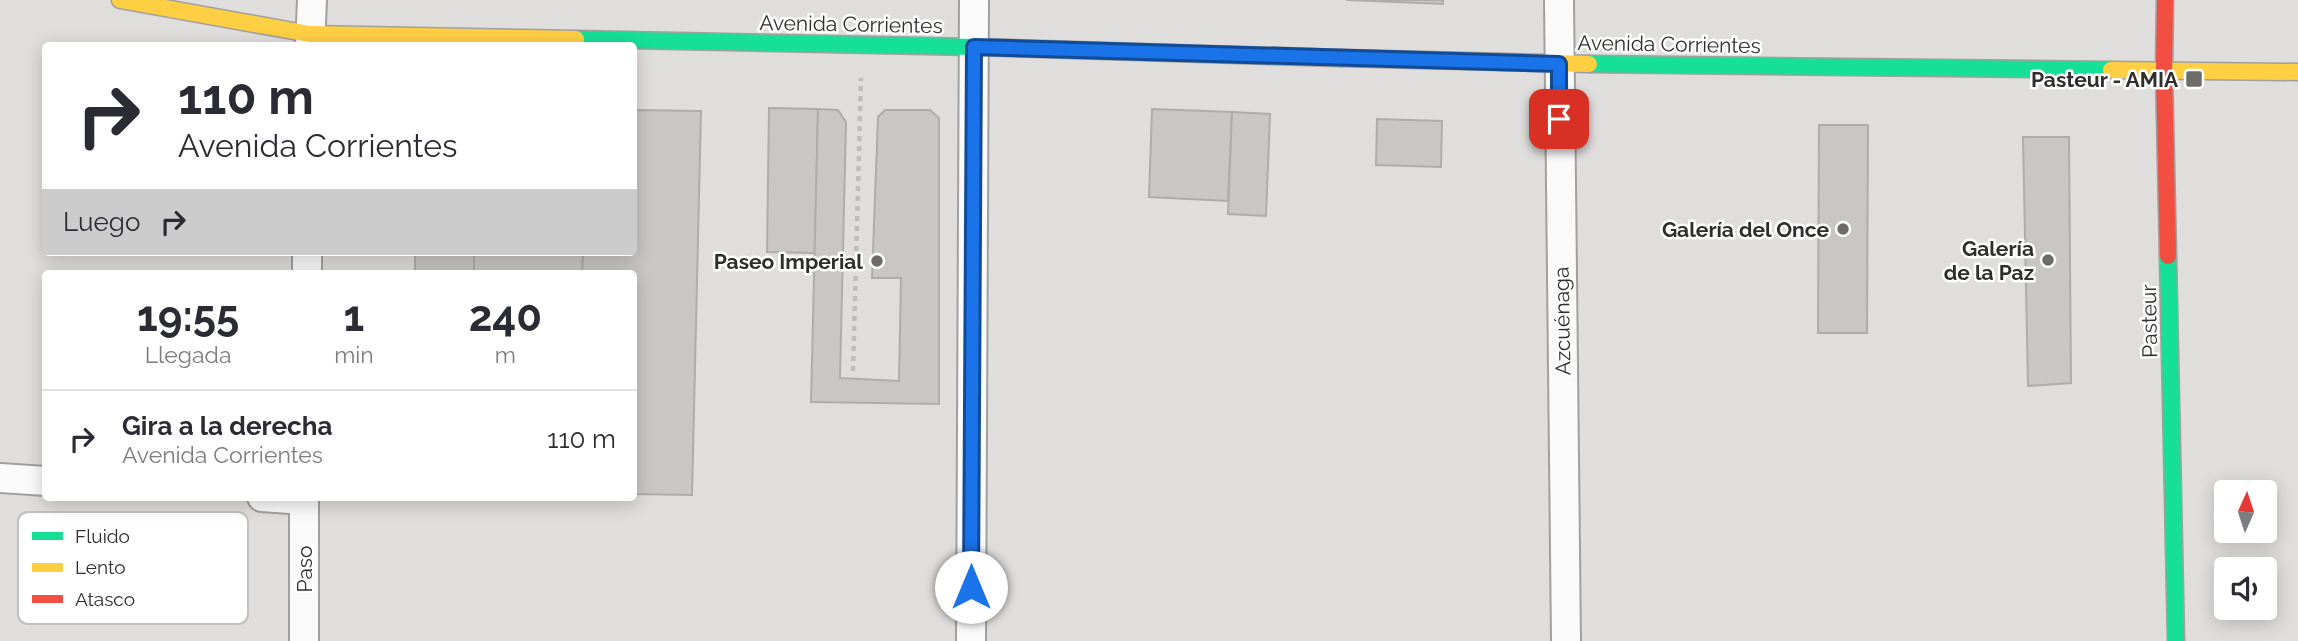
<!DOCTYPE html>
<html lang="es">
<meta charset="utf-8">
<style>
:root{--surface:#fff;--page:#f7f7f7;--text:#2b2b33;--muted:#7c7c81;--line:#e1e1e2}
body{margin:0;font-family:Raleway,sans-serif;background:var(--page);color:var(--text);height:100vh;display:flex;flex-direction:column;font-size:26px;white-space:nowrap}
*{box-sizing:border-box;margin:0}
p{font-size:23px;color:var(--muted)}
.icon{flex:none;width:38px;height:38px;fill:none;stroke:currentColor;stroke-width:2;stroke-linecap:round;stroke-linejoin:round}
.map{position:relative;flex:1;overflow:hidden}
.drawer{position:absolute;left:42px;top:270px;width:595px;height:231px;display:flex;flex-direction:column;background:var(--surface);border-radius:7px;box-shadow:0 4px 18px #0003}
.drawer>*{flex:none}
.guide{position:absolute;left:42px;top:42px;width:595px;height:214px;border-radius:7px;box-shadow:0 4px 18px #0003;background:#fff;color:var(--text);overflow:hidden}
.needle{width:46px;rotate:3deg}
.tools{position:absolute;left:2214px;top:480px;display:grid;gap:14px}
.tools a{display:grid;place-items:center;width:63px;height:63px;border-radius:7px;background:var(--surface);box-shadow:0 4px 18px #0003;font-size:35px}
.pin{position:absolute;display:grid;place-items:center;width:60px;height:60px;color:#fff;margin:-30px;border-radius:14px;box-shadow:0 4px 10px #0006}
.me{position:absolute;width:77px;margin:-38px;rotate:0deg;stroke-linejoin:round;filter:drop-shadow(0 0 5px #0008)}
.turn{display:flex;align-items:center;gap:24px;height:147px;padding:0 21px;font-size:32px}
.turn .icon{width:91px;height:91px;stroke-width:2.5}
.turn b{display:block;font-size:49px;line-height:60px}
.then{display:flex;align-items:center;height:66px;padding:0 21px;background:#0003;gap:14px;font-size:26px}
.eta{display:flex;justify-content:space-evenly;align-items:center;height:119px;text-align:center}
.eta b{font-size:42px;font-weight:700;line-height:49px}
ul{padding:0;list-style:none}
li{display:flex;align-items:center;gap:21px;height:98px;padding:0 21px;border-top:2px solid var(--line)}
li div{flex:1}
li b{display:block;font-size:26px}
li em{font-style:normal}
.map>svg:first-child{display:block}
.building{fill:#c9c7c6;stroke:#aeadac;stroke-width:2}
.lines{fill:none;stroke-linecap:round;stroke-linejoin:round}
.street-casing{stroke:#a1a09e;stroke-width:32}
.fast-casing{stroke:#a1a09e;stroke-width:19}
.slow-casing{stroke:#a1a09e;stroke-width:19}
.jam-casing{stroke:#a1a09e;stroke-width:19}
.path{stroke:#bdbdbb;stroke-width:4.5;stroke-dasharray:5 5;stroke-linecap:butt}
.street{stroke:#fafafa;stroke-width:28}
.fast{stroke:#16e098;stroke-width:16}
.slow{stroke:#ffcf43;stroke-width:16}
.jam{stroke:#f24e42;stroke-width:16}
.route-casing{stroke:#114b97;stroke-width:18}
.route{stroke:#1a73e8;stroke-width:12}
.poi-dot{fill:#6c6c6a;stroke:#fff;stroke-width:2.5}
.labels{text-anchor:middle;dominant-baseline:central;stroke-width:5;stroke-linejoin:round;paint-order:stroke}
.street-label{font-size:21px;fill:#2e2e2c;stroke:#fff}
.poi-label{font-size:21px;font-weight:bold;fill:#2e2e2c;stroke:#fff;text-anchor:end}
.key{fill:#fff;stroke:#c0c0c0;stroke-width:2}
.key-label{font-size:19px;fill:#2e2e2c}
</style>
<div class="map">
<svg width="2298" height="641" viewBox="0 0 2298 641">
<rect width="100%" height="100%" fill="#e0dedc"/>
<!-- building -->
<g class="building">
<path d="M1346 0H1443V4Z"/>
<path d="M769 108 818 109 815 253 767 252Z"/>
<path d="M818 109 838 110 846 122 840 378 899 381 901 278H872L878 117 885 110H930L939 118V404L811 402Z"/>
<path d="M1152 109 1232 112 1228 201 1149 197Z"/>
<path d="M634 110 701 111 692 495 634 494V273H582L583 252H634Z"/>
<path d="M1232 112 1270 114 1266 216 1228 214Z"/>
<path d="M1377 119 1442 121 1441 167 1376 165Z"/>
<path d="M1819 125H1868L1867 333H1818Z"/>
<path d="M2023 137H2069L2071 383 2028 386Z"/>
<rect x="415" y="252" width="59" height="21"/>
<path d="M474 252H583L582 273H474Z"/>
</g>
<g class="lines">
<defs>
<g id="street">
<path d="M1559 0 1566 641"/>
<path d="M310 46 312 0"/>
<path d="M307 273V252"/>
<path d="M0 478 46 481"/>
<path d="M262 497 304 500"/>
<path d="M304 641V497"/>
<path d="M971 641 974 0"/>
</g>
<g id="fast">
<path d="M576 39 974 47 1341 58"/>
<path d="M1589 64 2111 70"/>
<path d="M2168 256 2176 641"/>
</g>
<g id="slow">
<path d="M120 0 310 34 576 39"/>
<path d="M1341 58 1589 64"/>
<path d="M2111 70 2298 72"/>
</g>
<path id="jam" d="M2165 0 2164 71 2168 256"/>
</defs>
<!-- street casing -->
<use href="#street" class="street-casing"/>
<!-- fast casing -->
<use href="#fast" class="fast-casing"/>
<!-- slow casing -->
<use href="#slow" class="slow-casing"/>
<!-- jam casing -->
<use href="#jam" class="jam-casing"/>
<!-- path -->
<path class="path" d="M853 371 861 78"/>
<!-- street -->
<use href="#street" class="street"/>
<!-- fast -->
<use href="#fast" class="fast"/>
<!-- slow -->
<use href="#slow" class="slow"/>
<!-- jam -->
<use href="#jam" class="jam"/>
</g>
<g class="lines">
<defs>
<path id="route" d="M971 587 974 47 1559 64V119"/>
</defs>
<!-- route casing -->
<use href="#route" class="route-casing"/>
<!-- route -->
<use href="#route" class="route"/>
</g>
<!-- markers -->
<g class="poi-dot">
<rect x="2185" y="70" width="18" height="18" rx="3.5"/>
<circle cx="1843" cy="229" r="7"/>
<circle cx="2048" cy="260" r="7"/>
<circle cx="877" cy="261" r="7"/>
</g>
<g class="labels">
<!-- street labels -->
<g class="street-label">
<text transform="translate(851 24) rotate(1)">Avenida Corrientes</text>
<text transform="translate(1669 44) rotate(1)">Avenida Corrientes</text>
<text transform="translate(1562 321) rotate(-91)">Azcuénaga</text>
<text transform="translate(2149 321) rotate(-91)">Pasteur</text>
<text transform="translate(304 569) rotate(-90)">Paso</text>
</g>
<!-- poi labels -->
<g class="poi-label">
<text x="2178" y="79">Pasteur - AMIA</text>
<text x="1829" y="229">Galería del Once</text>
<text x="2034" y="248">Galería<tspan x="2034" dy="24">de la Paz</tspan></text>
<text x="863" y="261">Paseo Imperial</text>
</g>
</g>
<!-- legend -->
<rect x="18" y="512" width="230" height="112" rx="10" class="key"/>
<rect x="32" y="532" width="31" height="8" fill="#16e098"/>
<rect x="32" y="563" width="31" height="9" fill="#ffcf43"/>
<rect x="32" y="595" width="31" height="8" fill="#f24e42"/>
<g class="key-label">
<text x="75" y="543">Fluido</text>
<text x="75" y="574">Lento</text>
<text x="75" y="606">Atasco</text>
</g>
</svg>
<div class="tools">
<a><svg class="needle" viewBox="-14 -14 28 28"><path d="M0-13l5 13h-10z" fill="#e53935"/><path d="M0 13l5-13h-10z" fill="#7c7c81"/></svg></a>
<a><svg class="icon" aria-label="sound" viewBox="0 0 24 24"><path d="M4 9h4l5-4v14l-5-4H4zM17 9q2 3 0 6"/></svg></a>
</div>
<div class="pin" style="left:1559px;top:119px;background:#d93025"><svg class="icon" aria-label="arrive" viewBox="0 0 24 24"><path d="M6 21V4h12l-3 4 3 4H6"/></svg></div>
<svg class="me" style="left:971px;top:587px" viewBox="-20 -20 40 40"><circle r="19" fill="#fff"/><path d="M0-13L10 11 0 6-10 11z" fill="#1a73e8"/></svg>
<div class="guide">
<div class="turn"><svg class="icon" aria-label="right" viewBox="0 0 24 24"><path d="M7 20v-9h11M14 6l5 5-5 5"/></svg><div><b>110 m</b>Avenida Corrientes</div></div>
<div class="then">Luego<svg class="icon" aria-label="right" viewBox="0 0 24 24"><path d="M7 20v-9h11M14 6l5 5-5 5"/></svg></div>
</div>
<section class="drawer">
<div class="eta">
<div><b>19:55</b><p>Llegada</p></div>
<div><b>1</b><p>min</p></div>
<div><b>240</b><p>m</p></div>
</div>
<ul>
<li><svg class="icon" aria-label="right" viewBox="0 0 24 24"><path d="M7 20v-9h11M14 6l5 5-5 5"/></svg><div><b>Gira a la derecha</b><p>Avenida Corrientes</p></div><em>110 m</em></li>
</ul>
</section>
</div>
